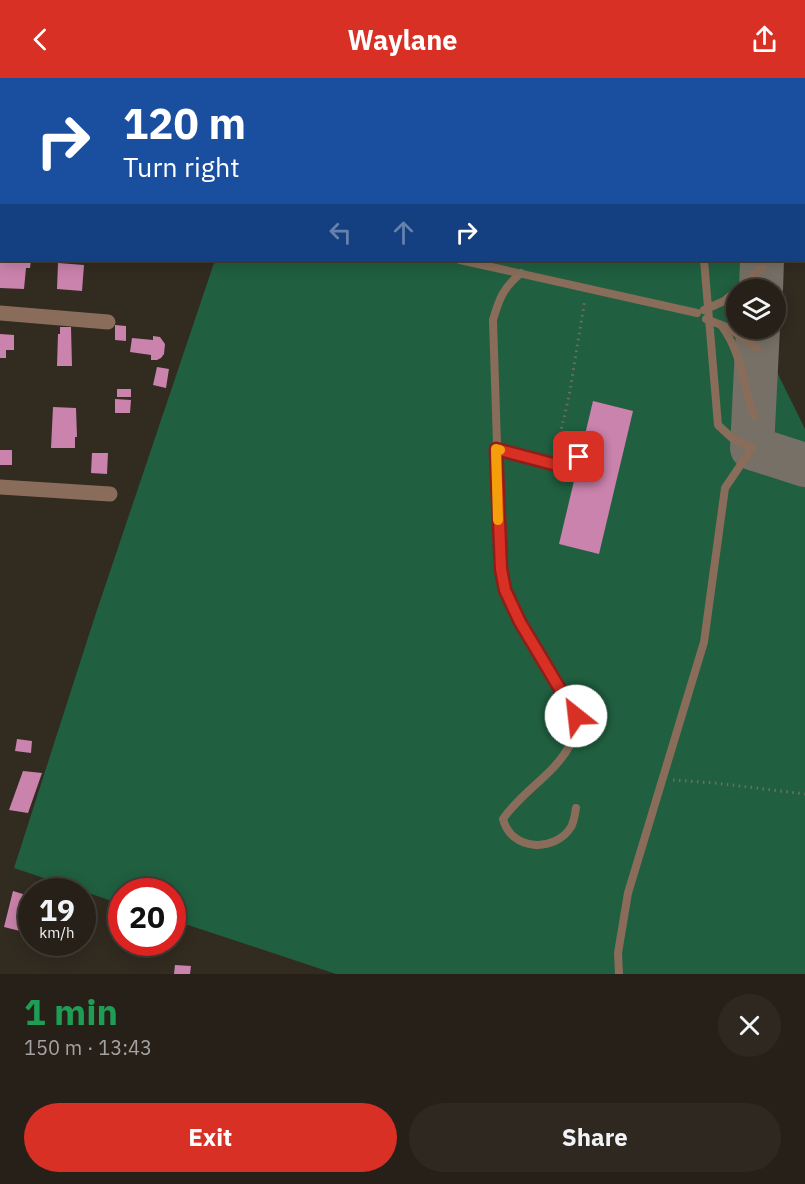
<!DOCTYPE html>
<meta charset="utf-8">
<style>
:root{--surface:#262018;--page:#2e2821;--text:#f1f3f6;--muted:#a4a3a2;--line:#423e37;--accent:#d93025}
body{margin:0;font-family:"IBM Plex Sans",sans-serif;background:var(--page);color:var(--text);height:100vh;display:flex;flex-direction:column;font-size:22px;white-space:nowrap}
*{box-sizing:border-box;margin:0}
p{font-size:20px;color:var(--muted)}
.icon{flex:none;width:33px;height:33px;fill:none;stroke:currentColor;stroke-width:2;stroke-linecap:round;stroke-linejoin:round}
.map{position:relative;height:896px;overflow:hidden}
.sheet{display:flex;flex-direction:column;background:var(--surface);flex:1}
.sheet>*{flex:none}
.banner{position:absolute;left:0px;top:0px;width:806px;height:183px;box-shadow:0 3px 15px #0003,0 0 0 2px var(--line);background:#1a4fa0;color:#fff;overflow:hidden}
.fabs{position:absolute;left:726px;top:201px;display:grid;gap:12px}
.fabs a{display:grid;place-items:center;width:60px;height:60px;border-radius:50%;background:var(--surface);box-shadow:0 3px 15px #0003,0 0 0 2px var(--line);font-size:30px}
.speed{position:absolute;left:18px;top:800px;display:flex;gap:12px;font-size:30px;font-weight:700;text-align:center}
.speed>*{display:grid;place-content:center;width:78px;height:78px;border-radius:50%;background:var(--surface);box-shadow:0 3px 15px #0003,0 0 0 2px var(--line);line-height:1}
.speed small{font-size:15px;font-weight:400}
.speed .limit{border:9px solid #d22;background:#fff;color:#111}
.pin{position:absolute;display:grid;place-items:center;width:51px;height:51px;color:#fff;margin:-26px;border-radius:12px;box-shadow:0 3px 9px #0006}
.me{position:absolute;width:66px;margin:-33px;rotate:331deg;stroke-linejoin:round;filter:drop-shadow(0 0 4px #0008)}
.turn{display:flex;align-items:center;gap:21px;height:126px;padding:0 24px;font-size:27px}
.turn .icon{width:78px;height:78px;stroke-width:2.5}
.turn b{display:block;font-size:42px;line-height:51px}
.lanes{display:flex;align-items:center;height:57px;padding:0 24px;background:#0003;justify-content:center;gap:30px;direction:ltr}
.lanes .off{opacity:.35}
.round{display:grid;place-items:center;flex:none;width:63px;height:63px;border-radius:32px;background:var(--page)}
.overview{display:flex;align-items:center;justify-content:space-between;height:102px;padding:0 24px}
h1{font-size:36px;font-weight:800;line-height:45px;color:#1e9e55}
.cta{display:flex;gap:12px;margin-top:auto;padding:12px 24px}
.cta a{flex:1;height:69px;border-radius:36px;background:var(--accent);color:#fff;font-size:24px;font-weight:800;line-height:69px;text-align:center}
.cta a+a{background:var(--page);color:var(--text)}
header{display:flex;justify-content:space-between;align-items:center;height:78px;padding:0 24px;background:var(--accent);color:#fff;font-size:27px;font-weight:800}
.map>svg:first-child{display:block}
.green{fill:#205f40;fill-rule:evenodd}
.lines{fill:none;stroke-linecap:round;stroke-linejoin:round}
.taxiway{stroke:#767066;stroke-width:44}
.building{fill:#ca83ac}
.path{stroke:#726c62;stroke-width:3;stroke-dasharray:1.5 4.5;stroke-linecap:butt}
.lane{stroke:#896d5a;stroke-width:8}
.street{stroke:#896d5a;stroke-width:15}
.route-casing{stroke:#8d1f18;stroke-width:15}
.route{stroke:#d93025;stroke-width:10}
.slow{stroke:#f59e0b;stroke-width:10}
</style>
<header><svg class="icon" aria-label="back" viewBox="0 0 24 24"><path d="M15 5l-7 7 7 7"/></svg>Waylane<svg class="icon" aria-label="share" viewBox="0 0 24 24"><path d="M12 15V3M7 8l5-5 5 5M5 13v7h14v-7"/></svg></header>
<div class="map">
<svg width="805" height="896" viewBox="0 0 805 896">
<rect width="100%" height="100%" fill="#322b20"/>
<!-- green -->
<g class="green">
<path d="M276 0H790L276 2Z"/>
<path d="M215 182H781L776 292 805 351V896H336L173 842 172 813H122L121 826 14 790 95 538ZM736 212H776V250H736Z"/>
</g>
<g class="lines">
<!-- taxiway -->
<g class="taxiway">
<path d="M772 2V0"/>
<path d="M761 212 762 182"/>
<path d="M758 250 752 370 805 387"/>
</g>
</g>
<!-- building -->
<g class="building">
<path d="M0 182H31L30 190H26L24 211 0 210Z"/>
<path d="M58 185 84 187 82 213 57 211Z"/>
<path d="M115 247 126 248V263L115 262Z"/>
<path d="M60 249H71L72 288H57L58 256H60Z"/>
<path d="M0 256 14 257V272H6V280H0Z"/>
<path d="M153 258 160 259 165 266 164 276 161 280 157 282H151V277L130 274 132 260 153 262Z"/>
<path d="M157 289 169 291 166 310 153 307Z"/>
<rect x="117" y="311" width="14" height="8"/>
<path d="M115 321 131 322 130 335H115Z"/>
<path d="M593 323 633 333 599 476 559 466Z"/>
<path d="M53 329 76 330 77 359H75V370H51Z"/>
<rect x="0" y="372" width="12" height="15"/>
<path d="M92 375H108L107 396 91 395Z"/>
<path d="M17 661 32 663 31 675 15 673Z"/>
<path d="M23 693 42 695 28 735 9 732Z"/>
<path d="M13 813 26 817 24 824 32 826V844L28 855 4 849Z"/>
<path d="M44 864H70L67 875 43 869Z"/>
<path d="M175 887 191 888 190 896H174Z"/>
</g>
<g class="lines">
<!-- path -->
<g class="path">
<path d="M556 374 569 318 585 221"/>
<path d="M673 702 715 705 805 716"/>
</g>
<!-- lane -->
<g class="lane">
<path d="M689 0V2"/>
<path d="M460 182 697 235"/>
<path d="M521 195C503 210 499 221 493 242L501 491C510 534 536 568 558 605 564 615 571 626 575 637 579 647 575 659 570 667 554 697 522 713 503 741 511 773 555 775 571 749 574 744 575 736 576 730"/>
<path d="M738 212 762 190"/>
<path d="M704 232 724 223 736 213"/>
<path d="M706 241 729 250 757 270"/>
<path d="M721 247C743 277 742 305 754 338"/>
<path d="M496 371 553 386 579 379"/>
<path d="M619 896 618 875 628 815 704 564 725 410 752 370 732 360 718 347 704 182"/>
</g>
<!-- street -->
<g class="street">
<path d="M0 63H2"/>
<path d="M0 235 108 244"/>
<path d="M0 409 110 416"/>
</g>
</g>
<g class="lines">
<defs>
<path id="route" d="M576 638 520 544 505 512 501 491 496 371 553 386 579 379"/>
</defs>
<!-- route casing -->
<use href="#route" class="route-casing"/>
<!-- route -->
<use href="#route" class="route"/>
<!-- slow -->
<path class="slow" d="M498 442 496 371 500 372"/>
</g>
</svg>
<div class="fabs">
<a><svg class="icon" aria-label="layers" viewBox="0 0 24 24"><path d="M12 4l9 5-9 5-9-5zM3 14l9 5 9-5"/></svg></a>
</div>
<div class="speed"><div>19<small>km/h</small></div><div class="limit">20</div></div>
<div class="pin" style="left:579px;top:379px;background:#d93025"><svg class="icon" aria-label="arrive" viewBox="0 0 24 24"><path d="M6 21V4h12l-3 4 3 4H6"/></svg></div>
<svg class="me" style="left:576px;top:638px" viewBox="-20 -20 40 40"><circle r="19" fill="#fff"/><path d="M0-13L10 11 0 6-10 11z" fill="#d93025"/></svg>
<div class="banner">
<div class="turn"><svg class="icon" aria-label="right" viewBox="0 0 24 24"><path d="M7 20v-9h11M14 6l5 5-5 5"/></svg><div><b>120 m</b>Turn right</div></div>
<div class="lanes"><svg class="icon off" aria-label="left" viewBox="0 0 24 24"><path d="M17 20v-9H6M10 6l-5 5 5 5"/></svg><svg class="icon off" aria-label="ahead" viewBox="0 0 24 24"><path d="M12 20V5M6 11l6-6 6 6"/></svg><svg class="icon" aria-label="right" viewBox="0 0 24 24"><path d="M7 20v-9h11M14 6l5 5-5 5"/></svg></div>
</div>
</div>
<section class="sheet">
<div class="overview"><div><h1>1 min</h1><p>150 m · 13:43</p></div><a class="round"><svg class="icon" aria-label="close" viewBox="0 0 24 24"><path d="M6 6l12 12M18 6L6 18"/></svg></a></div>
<div class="cta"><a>Exit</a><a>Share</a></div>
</section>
